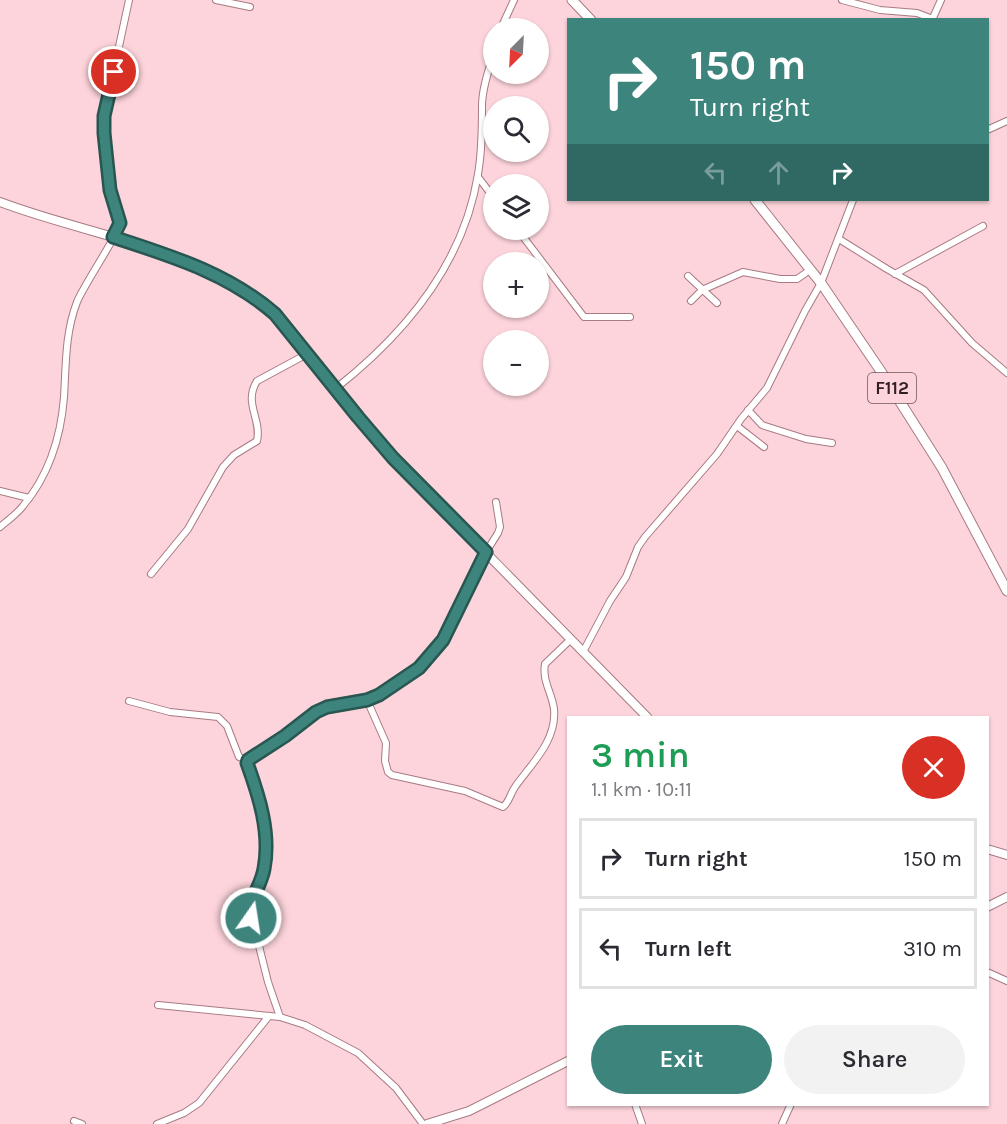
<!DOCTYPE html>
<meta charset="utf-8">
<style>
:root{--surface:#fff;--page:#f2f2f3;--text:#2b2b33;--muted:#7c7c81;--line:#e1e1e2;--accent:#3d847d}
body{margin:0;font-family:Karla,sans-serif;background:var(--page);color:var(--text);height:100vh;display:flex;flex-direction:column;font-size:22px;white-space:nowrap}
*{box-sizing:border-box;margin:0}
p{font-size:20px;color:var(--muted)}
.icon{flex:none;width:33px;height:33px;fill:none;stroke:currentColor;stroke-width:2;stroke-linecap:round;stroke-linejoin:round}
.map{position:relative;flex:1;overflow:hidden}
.panel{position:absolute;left:567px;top:716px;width:422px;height:390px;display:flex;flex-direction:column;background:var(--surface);border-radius:0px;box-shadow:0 2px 4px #0004}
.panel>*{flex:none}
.banner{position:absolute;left:567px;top:18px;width:422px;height:183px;border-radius:0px;box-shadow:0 2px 4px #0004;background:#3d847d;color:#fff;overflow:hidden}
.needle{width:39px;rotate:204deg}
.controls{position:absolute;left:483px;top:18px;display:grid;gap:12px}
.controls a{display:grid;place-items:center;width:66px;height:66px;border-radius:50%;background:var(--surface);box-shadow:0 2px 4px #0004;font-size:30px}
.pin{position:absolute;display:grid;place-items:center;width:51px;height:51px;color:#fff;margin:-26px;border:3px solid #fff;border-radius:50%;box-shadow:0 2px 6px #0007}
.me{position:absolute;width:66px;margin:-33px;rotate:13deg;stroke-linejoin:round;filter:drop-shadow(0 0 4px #0008)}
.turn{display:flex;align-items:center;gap:21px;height:126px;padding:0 24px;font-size:27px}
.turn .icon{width:78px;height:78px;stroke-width:2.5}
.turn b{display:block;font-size:42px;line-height:51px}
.lanes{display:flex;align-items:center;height:57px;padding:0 24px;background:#0003;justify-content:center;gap:30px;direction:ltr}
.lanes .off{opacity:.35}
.round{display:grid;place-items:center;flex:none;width:63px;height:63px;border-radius:32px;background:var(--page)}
.summary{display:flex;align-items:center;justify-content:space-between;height:102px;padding:0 24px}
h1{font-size:36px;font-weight:600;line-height:45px;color:#1e9e55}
.cta{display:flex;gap:12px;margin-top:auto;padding:12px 24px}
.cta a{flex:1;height:69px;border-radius:36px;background:var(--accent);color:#fff;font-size:24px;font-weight:600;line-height:69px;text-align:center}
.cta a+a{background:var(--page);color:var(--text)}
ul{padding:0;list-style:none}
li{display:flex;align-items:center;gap:18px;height:81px;margin:0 12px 9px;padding:0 12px;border:3px solid var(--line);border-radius:0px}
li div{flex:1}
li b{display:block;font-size:22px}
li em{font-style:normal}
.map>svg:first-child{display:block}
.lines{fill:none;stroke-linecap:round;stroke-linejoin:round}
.street-casing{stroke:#a87a82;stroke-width:8}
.secondary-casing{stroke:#a87a82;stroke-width:10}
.primary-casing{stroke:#a87a82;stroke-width:11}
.street{stroke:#fff;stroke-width:6}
.secondary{stroke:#fff;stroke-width:8}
.primary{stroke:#fff;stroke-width:9}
.route-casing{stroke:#285651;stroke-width:15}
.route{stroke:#3d847d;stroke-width:10}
.labels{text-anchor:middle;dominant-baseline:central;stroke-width:6;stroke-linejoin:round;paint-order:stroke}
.shield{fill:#fdd4db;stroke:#6f555a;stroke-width:1.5}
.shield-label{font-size:18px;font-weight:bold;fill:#321f23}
</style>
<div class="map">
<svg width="1007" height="1124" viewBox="0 0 1007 1124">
<rect width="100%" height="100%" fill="#fdd4db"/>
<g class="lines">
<defs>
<g id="street">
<path d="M216 0 250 7"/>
<path d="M842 0 880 10 917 13 933 19"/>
<path d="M932 20 941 0"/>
<path d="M501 28 514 0"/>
<path d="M987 130 1007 121"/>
<path d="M478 177 494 198"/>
<path d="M518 230 584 317H630"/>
<path d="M839 239 887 269 924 290 972 343 1007 373"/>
<path d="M895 274 983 226"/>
<path d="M688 276 717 303"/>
<path d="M691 301 702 290 743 272 780 279H797L810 270"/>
<path d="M335 389C405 334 464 263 478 174 482 151 482 129 482 106 482 88 489 69 494 52"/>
<path d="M748 410 762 425 806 439 832 443"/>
<path d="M737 426 764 447"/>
<path d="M0 491 29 498"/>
<path d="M0 527C8 520 17 514 23 506 49 475 61 436 64 397 66 365 65 333 77 302 83 286 120 232 120 223 120 213 113 202 110 192 105 168 103 140 104 116L129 0"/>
<path d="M151 574 188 529 223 467 234 455 257 441C262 419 243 403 257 381L307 354"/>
<path d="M583 652 610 601 626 577 638 547 645 537 717 454 741 419 767 388 805 311 821 283 853 200"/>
<path d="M367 700 386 743 385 761 388 772 392 775 465 791 503 807C510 801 510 794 515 787 531 764 557 741 554 709 552 693 542 681 545 664L571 639"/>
<path d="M129 701 170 712 218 717 227 726 239 757 248 760"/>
<path d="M987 972 1007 981"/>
<path d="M158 1005 280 1017 305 1025 358 1053 396 1088 423 1124"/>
<path d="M280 1017 268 982 250 910 260 884 264 867 265 849 261 808 256 786 247 763 248 760 285 736 316 712 327 707 367 700 379 695 419 668 443 640 486 552 498 533 500 527 496 502"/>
<path d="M635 1104 642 1124"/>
<path d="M74 1121 82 1124"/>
<path d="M157 1124 184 1113 199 1103 269 1016"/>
<path d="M782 1124 791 1104"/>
</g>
<g id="secondary">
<path d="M0 202C92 237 198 247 275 314L358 417 393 458 647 717"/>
<path d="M987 849 1007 855"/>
<path d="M987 907 1007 897"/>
<path d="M427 1124 469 1111 568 1061"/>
</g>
<g id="primary">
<path d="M572 0 591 20"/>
<path d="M755 200 821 283 880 370 942 468 1007 591"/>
</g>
</defs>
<!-- street casing -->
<use href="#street" class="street-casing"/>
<!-- secondary casing -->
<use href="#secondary" class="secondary-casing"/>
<!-- primary casing -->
<use href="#primary" class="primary-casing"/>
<!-- street -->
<use href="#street" class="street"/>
<!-- secondary -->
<use href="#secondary" class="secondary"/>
<!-- primary -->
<use href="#primary" class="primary"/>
</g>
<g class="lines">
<defs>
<path id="route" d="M114 72 104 116V133L110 190 120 223 113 237C171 256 228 273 275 314L358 417 393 458 486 552 443 640 419 668 379 695 367 700 327 707 316 712 285 736 248 760 247 763C259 796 271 833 264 869 261 886 248 901 251 918"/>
</defs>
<!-- route casing -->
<use href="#route" class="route-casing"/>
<!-- route -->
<use href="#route" class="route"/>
</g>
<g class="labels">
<!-- shield labels -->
<rect class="shield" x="868" y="373" width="48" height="30" rx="4.5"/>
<g class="shield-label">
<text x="892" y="388">F112</text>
</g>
</g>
</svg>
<div class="controls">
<a><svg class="needle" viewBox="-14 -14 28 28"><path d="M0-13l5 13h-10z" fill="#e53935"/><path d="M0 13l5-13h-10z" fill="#7c7c81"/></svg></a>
<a><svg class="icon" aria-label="search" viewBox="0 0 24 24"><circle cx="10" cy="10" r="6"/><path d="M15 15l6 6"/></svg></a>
<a><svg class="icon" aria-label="layers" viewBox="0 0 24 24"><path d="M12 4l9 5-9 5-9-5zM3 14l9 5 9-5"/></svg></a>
<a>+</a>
<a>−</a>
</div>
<div class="pin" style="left:114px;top:72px;background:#d93025"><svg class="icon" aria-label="arrive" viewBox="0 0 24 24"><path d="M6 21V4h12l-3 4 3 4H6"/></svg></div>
<svg class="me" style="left:251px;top:918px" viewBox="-20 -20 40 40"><circle r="17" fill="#3d847d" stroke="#fff" stroke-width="3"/><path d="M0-11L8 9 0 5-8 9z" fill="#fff"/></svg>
<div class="banner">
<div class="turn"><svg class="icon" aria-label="right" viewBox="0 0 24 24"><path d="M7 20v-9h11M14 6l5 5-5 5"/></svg><div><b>150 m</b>Turn right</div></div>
<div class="lanes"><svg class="icon off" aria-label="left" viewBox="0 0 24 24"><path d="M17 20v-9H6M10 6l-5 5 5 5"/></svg><svg class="icon off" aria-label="ahead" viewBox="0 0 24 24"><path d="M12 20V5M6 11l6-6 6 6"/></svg><svg class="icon" aria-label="right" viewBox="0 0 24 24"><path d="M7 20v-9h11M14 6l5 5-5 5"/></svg></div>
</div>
<section class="panel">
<div class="summary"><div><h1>3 min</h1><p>1.1 km · 10:11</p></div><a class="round" style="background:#d93025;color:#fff"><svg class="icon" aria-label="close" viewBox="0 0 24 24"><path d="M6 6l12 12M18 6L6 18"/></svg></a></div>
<ul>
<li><svg class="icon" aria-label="right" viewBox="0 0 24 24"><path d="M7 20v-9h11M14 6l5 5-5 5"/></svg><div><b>Turn right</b></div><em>150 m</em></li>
<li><svg class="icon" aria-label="left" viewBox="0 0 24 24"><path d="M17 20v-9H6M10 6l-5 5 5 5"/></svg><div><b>Turn left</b></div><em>310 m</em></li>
</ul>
<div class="cta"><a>Exit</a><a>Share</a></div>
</section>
</div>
